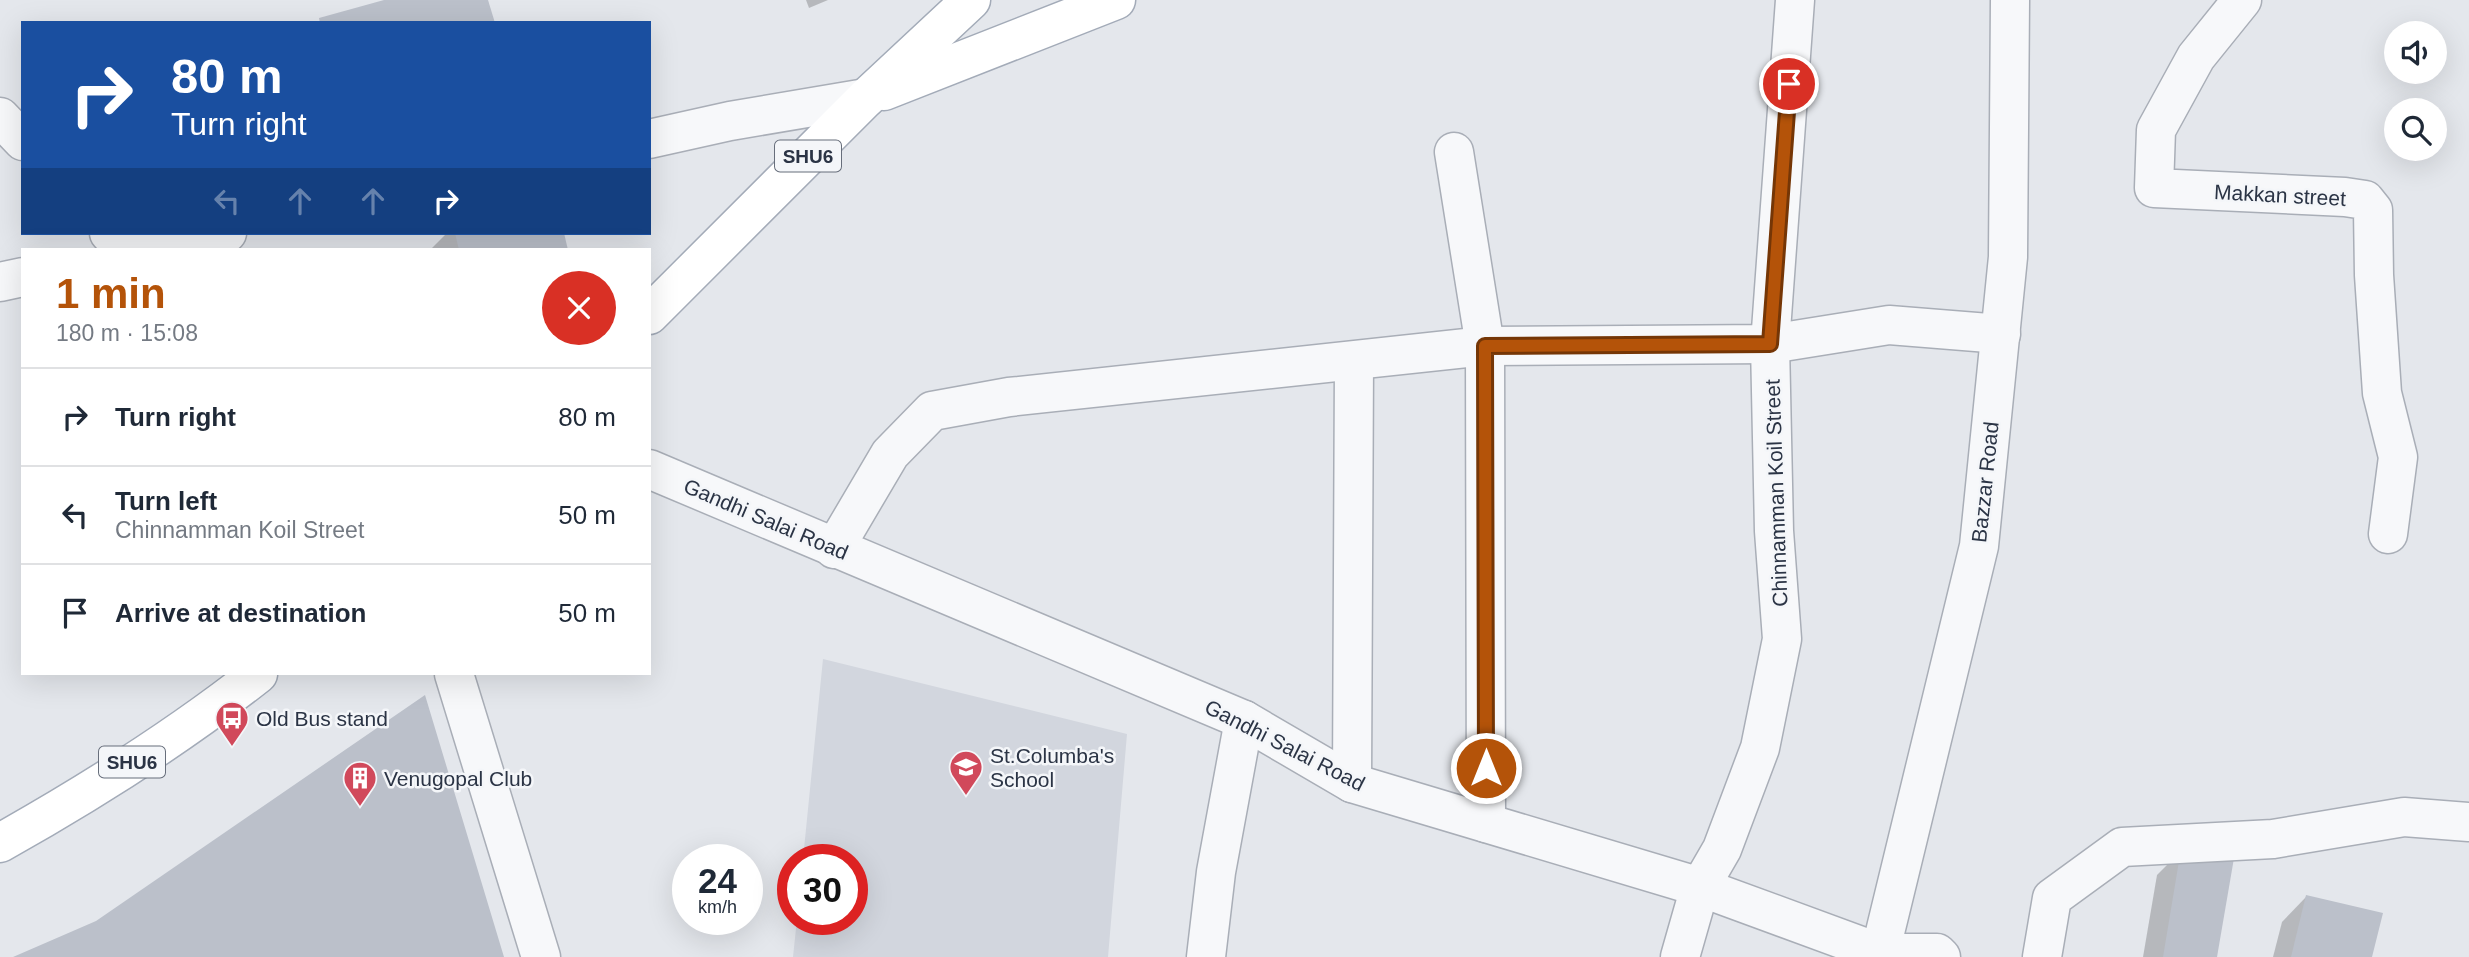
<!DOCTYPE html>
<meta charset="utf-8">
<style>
:root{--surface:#fff;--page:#f2f2f3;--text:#1f2937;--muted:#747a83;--line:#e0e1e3;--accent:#b45309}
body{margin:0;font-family:Helvetica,sans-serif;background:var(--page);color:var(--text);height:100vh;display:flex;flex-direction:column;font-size:26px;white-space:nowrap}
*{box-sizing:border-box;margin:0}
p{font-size:23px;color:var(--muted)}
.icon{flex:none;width:38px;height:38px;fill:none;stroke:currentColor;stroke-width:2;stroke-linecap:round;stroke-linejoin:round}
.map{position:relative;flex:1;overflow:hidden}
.panel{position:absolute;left:21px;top:248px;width:630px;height:427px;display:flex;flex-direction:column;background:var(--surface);border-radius:0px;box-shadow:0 7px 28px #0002}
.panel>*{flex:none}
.hud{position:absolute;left:21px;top:21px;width:630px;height:214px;border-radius:0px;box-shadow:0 7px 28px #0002;background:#1a4fa0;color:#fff;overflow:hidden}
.buttons{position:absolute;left:2384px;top:21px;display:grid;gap:14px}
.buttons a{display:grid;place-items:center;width:63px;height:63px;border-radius:50%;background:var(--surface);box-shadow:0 7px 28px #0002;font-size:35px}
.speed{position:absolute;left:672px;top:844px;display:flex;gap:14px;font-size:35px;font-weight:700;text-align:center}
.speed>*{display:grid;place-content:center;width:91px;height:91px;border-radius:50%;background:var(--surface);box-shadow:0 7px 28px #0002;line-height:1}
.speed small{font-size:18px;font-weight:400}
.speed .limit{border:10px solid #d22;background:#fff;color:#111}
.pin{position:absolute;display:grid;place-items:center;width:60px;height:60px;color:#fff;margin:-30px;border:4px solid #fff;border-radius:50%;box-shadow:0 2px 7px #0007}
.me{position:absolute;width:77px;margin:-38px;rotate:0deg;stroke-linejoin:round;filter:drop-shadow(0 0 5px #0008)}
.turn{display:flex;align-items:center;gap:24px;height:147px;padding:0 35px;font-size:32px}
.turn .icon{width:91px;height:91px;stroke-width:2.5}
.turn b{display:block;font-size:49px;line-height:60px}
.lanes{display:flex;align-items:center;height:66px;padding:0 35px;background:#0003;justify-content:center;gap:35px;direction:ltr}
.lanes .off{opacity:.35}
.round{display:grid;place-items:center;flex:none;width:74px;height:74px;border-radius:37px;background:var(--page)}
.summary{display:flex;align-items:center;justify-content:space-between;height:119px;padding:0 35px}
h1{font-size:42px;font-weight:700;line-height:52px;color:var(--accent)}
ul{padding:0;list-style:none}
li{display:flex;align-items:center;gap:21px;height:98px;padding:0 35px;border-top:2px solid var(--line)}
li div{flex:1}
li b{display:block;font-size:26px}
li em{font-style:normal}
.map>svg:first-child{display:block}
.built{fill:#d2d6de}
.shadow{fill:#0003}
.building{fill:#bbc0ca}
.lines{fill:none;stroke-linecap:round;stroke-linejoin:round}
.minor-casing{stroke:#a9aeb7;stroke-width:41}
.major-casing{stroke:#a3abb8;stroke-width:41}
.minor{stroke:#f7f8fa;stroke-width:38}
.major{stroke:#fff;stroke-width:38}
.route-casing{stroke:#753606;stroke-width:18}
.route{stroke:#b45309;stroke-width:12}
.labels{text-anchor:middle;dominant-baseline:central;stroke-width:5;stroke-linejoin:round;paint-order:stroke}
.shield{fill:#f4f6f9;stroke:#676e7b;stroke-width:2}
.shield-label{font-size:19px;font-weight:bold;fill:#2b3445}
.street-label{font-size:21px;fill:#2b3445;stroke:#f4f6f9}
.poi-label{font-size:21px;fill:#2b3445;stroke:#f4f6f9;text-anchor:start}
</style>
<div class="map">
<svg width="2469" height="957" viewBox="0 0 2469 957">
<rect width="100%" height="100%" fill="#e4e7ec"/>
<!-- built -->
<path class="built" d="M823 659 1127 734 1108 957H793L797 919H852V859H803Z"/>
<!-- shadow -->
<g class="shadow">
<path d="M806 0H828L809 8Z"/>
<path d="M447 233H563L566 250H430Z"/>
<path d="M2182 850 2215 957H2143L2157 875Z"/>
<path d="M2306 897 2370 957H2273L2282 922Z"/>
</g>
<!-- building -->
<g class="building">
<path d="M384 0H488L495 23H320L319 18Z"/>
<path d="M455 233H564L568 250H459Z"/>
<path d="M425 695 504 957H13L96 921Z"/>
<path d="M2181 849 2234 858 2217 957H2163Z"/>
<path d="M2306 895 2383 913 2372 957H2291Z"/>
</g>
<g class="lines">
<defs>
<g id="minor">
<path d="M2242 0 2196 57 2156 130 2154 188 2345 197 2365 200 2373 210 2374 275 2382 393 2398 457 2388 534"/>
<path d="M0 117 23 141"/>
<path d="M649 139 730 121 866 98"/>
<path d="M1454 152 1485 346 1486 823"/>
<path d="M109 233 125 250"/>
<path d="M148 250 227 233"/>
<path d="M0 282 23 277"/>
<path d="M649 469 1244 720 1352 783 1700 887 1880 953H1937L1941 957"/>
<path d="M834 549 890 454 932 411 1009 397 1485 346 1770 344 1889 325 2001 334"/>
<path d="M454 674 541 957"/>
<path d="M1352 783 1354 361"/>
<path d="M1880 953 1979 546 2008 257 2010 0"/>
<path d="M1206 957 1216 872 1244 720"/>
<path d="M1680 957 1700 887 1722 849 1760 748 1782 639 1774 531 1770 344 1795 0"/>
<path d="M2042 957 2052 898 2122 847 2273 839 2404 817 2469 822"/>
</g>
<g id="major">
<path d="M884 91 1116 0"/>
<path d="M649 315 866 98 971 0"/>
<path d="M0 843C89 793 178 737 258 674"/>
</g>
</defs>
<!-- minor casing -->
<use href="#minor" class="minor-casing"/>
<!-- major casing -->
<use href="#major" class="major-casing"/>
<!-- minor -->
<use href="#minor" class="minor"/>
<!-- major -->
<use href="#major" class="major"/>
</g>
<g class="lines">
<defs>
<path id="route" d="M1486 768 1485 346 1770 344 1789 84"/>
</defs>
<!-- route casing -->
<use href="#route" class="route-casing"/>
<!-- route -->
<use href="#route" class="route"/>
</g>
<!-- icons -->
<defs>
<symbol id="bus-pin" viewBox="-11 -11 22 30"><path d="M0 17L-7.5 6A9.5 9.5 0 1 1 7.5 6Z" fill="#d1495b" stroke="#f4f6f9"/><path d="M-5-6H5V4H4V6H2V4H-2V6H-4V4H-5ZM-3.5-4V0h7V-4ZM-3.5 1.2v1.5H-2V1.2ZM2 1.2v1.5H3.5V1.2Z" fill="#fff"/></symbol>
<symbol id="school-pin" viewBox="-11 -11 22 30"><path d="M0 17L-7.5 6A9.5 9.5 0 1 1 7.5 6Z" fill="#d1495b" stroke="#f4f6f9"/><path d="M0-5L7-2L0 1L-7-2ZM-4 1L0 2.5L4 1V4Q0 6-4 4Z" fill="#fff"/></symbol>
<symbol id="building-pin" viewBox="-11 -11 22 30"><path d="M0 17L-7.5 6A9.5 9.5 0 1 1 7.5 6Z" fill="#d1495b" stroke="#f4f6f9"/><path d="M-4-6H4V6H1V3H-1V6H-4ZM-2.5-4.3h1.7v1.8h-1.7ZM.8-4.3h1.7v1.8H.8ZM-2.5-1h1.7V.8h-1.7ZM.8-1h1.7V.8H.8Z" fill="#fff"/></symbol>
</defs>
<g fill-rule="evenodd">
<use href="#bus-pin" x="213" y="699" width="38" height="52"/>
<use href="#school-pin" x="947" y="748" width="38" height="52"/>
<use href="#building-pin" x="341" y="759" width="38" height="52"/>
</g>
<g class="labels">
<!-- shield labels -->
<g class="shield">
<rect x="775" y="140.5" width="66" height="31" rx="5"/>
<rect x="99" y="746.5" width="66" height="31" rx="5"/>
</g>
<g class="shield-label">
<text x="808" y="156">SHU6</text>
<text x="132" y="762">SHU6</text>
</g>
<!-- street labels -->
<g class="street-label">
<text transform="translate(2280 195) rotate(3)">Makkan street</text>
<text transform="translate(1985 482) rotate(-84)">Bazzar Road</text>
<text transform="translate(1776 493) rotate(-92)">Chinnamman Koil Street</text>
<text transform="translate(766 519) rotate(23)">Gandhi Salai Road</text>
<text transform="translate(1285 745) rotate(27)">Gandhi Salai Road</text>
</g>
<!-- poi labels -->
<g class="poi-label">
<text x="256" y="718">Old Bus stand</text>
<text x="990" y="755">St.Columba's<tspan x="990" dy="24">School</tspan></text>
<text x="384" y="778">Venugopal Club</text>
</g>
</g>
</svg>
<div class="buttons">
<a><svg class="icon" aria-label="sound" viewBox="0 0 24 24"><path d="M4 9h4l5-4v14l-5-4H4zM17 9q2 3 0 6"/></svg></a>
<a><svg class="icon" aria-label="search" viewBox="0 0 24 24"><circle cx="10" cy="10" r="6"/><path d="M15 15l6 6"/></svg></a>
</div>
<div class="speed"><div>24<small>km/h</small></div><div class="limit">30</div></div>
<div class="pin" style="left:1789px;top:84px;background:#d93025"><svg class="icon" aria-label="arrive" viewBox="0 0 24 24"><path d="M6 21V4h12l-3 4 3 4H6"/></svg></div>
<svg class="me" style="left:1486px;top:768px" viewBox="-20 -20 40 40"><circle r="17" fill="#b45309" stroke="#fff" stroke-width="3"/><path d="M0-11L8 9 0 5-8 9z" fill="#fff"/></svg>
<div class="hud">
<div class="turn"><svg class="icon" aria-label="right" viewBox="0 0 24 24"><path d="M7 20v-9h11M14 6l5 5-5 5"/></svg><div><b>80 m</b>Turn right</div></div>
<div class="lanes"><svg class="icon off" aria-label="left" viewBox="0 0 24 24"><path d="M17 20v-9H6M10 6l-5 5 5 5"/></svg><svg class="icon off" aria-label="ahead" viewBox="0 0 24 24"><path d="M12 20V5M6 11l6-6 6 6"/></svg><svg class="icon off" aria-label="ahead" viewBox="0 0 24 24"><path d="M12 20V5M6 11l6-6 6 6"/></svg><svg class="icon" aria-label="right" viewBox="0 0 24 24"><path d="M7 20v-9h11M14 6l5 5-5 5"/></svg></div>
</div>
<section class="panel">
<div class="summary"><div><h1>1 min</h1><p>180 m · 15:08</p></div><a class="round" style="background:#d93025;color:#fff"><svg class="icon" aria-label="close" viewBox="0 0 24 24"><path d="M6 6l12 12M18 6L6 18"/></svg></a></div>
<ul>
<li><svg class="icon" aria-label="right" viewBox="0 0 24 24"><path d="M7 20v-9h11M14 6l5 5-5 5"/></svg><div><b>Turn right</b></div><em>80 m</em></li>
<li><svg class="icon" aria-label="left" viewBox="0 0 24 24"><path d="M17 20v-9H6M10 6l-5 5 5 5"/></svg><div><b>Turn left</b><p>Chinnamman Koil Street</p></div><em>50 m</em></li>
<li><svg class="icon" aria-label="arrive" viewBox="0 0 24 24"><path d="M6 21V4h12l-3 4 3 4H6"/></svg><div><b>Arrive at destination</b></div><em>50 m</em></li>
</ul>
</section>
</div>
